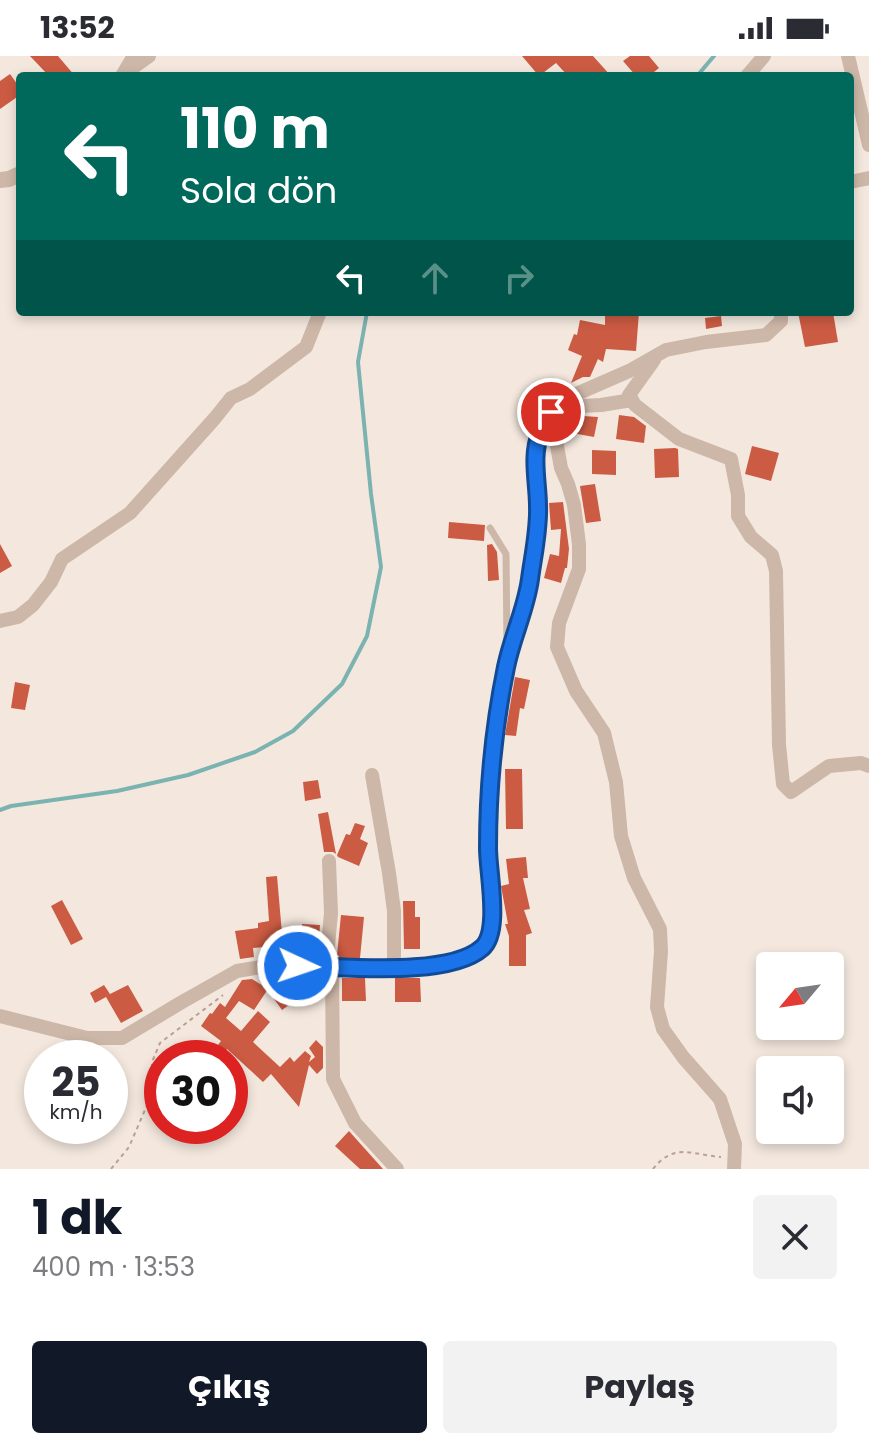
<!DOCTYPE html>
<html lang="tr">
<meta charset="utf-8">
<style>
:root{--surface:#fff;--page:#f2f2f3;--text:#2b2b33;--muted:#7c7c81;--accent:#111827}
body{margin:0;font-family:Poppins,sans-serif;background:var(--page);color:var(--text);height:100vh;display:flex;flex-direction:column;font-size:30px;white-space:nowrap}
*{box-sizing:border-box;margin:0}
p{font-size:26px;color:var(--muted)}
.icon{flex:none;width:44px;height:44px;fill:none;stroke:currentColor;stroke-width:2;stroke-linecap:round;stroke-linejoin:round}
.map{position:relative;height:1113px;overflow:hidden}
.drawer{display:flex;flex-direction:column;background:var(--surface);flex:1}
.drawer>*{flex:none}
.top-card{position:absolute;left:16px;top:16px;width:838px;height:244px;border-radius:8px;box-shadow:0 4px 12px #0003;background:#00695c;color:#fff;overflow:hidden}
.needle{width:52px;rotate:241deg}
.controls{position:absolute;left:756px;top:896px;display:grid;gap:16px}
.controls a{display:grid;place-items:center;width:88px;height:88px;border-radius:8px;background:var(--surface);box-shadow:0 4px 12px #0003;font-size:40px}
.speed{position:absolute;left:24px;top:984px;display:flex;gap:16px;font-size:40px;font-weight:700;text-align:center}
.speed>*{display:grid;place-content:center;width:104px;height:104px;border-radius:50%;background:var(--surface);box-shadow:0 4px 12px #0003;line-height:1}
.speed small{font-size:20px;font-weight:400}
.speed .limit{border:12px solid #d22;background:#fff;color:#111}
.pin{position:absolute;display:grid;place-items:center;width:68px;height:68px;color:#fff;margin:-34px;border:4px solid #fff;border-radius:50%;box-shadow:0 2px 8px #0007}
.me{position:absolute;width:88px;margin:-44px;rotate:93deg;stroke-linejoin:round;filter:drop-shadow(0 0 6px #0008)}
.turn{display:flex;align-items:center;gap:28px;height:168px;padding:0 32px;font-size:36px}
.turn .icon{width:104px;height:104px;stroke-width:2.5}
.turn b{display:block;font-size:56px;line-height:68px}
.lanes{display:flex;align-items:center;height:76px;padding:0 32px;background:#0003;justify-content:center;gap:40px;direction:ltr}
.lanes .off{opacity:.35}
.round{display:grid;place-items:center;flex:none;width:84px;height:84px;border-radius:8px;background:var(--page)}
.head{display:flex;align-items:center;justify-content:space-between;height:136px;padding:0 32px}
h1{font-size:48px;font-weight:700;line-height:60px;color:var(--accent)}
.primary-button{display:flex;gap:16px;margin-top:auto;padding:16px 32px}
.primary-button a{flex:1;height:92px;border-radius:8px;background:var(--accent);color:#fff;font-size:32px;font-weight:700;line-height:92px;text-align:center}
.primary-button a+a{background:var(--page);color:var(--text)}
.status{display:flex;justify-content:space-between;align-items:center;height:56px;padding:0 40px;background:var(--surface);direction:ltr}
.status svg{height:22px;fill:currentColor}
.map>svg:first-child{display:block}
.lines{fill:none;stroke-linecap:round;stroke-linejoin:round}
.stream{stroke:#7bb3b1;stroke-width:4}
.building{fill:#cc5b43}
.path{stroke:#b9a092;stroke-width:2;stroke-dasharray:4 4;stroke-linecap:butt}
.service{stroke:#cdb7a8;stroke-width:7}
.minor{stroke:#cdb7a8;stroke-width:14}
.tertiary{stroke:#cdb7a8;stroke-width:16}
.route-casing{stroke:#114b97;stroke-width:20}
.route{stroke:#1a73e8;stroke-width:14}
</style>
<div class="status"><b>13:52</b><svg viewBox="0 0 49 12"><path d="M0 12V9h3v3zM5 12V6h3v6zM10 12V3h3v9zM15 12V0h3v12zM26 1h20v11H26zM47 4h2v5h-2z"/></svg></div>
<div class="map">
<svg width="869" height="1113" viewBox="0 0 869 1113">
<rect width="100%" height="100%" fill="#f4e8de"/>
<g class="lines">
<!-- stream -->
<g class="stream">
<path d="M697 20 714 0"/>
<path d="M0 754 11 750 117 735 188 719 255 696 293 675 342 628 367 580 381 511 371 438 358 306 367 256"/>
</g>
</g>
<!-- building -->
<g class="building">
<path d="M30 0H58L75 20H49Z"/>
<path d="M522 0H593L611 20H568L556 7 539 20Z"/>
<path d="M630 0H649L659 12 649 20H636L623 5Z"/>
<path d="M10 18 20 32V39L0 53V25Z"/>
<path d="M617 256H639L636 295 606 293 603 306 598 303 590 321H583L571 327 582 300 568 294 574 278 577 279 580 264 605 269V258H616Z"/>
<path d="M798 256H833L838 286 805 291Z"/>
<path d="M721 260 722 270 706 273 705 262Z"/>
<path d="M619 359 634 361 646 370 644 387 616 383Z"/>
<path d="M583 360 598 361 594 381 572 377 574 364Z"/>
<path d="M752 390 779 397 771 425 745 418Z"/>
<path d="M675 392 678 393 679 421 655 422 654 393Z"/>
<path d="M592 394 616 395V419L592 418Z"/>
<path d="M595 428 601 465 586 467 580 430Z"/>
<path d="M563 446 569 493 567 512H565L561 527 544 522 550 498 559 500 561 473 551 474 549 447Z"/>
<path d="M449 466 485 469 484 485 448 482Z"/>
<path d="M0 488 12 510 0 517Z"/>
<path d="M492 488 497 496 499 524 488 525 487 489Z"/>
<path d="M515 621 530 624 524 653 520 652 516 680 505 679Z"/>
<path d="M15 626 30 629 25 654 11 652Z"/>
<path d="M505 713H522L523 773H506Z"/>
<path d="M318 724 321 742 305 745 303 726Z"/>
<path d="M328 756 336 798 333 796H324L318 758Z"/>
<path d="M355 767 365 770 360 783 368 787 359 810 338 801 337 799 346 778 350 779Z"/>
<path d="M526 801 528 822H523L530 853 524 854 532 877 526 879V910H509V880L505 868H508L501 830 509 828 506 803Z"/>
<path d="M277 820 283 889 253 892 254 901 240 903 235 875 258 872V867L269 865 266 821Z"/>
<path d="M62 844 83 883 71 889 51 850Z"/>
<path d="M403 845H415V861H420V893H404Z"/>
<path d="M341 859 364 861 360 902H339V900L337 899Z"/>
<path d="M302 868 320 869 318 894 301 893Z"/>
<path d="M342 922H365L366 945H342Z"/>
<path d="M395 922H420L421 946H395Z"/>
<path d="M252 923 268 933 254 954 239 945 226 962 241 975 258 955 270 966 253 986 280 1011 290 1001 294 1006 305 995 311 1000 309 1006 315 1001 309 992 316 984 323 991V1012L317 1018 309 1009 299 1051 271 1018 263 1026 227 993 221 1002 212 997 221 985 201 970 210 957 212 958 220 947 225 951 242 924Z"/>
<path d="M287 923 289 949 282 954 269 936Z"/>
<path d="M104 929 110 938 108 939 128 929 143 955 121 967 106 941 95 947 90 937Z"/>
<path d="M349 1075 383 1113H360L335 1090Z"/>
</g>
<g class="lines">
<!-- path -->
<g class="path">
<path d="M111 1113 129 1091 151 1040 152 1006 160 987 223 939"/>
<path d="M653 1113C674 1086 693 1099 721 1101"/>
</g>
<!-- service -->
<path class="service" d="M490 472 506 498 507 590"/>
<!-- minor -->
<g class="minor">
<path d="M848 0 869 89"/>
<path d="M128 15 149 0"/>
<path d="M747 20 764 0"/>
<path d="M850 126 869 122"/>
<path d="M654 304 629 339 635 349 679 383 731 403 738 439V460L751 481 772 499 776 515 779 689 783 728 791 736 829 710 861 707 869 710"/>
<path d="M632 344 601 349 581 350 569 354 561 363 557 390 561 412 568 428 574 449 579 488V513L559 567 557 591 576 635 604 677 616 726 621 780 634 822 660 873 661 895 657 951 663 973 683 1001 720 1043 735 1088 734 1113"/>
<path d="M0 565 18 561 33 549 51 526 62 503 130 457 215 362 231 342 250 333 306 291 320 256"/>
<path d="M372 719 389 817 394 855V912"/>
<path d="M326 911 331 857 329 805"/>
<path d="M332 912 333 1023 355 1067 397 1113"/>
<path d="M0 960 87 982H122L182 946 237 915 273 909 322 910 332 912H420L464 902 479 895 489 885 493 864 488 795 489 731 496 672 507 608 529 527 539 453 535 416 539 380 551 356 565 343 629 315 666 294 706 286 766 279 781 265V256"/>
</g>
<!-- tertiary -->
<g class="tertiary">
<path d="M123 20 135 0"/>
<path d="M0 124 9 123 20 118"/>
</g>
</g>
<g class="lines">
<defs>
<path id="route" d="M298 910C342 910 448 922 482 892 501 876 488 817 488 792 488 731 494 670 506 611 512 581 526 553 530 523 533 500 539 474 538 450 538 427 531 400 540 378 542 371 547 363 551 356"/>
</defs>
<!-- route casing -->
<use href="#route" class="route-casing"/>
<!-- route -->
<use href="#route" class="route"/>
</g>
</svg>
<div class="controls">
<a><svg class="needle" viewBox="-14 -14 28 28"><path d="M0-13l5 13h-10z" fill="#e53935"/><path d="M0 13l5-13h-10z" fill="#7c7c81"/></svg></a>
<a><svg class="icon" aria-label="sound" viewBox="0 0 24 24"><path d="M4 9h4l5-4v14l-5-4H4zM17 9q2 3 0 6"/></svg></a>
</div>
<div class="speed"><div>25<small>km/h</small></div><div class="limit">30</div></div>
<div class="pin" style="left:551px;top:356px;background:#d93025"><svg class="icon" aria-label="arrive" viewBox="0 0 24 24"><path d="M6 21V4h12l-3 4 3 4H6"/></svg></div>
<svg class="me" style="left:298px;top:910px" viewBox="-20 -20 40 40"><circle r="17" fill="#1a73e8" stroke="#fff" stroke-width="3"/><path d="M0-11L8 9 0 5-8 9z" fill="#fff"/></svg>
<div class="top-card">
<div class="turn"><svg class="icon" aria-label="left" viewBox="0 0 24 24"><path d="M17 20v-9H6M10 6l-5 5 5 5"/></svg><div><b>110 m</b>Sola dön</div></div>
<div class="lanes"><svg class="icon" aria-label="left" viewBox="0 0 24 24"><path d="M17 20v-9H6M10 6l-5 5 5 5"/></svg><svg class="icon off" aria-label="ahead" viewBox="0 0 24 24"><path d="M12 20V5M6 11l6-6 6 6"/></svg><svg class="icon off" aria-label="right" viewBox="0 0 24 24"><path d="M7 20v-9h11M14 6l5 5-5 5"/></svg></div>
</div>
</div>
<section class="drawer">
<div class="head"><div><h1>1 dk</h1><p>400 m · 13:53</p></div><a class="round"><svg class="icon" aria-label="close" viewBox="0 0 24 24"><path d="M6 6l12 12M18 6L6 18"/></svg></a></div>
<div class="primary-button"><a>Çıkış</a><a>Paylaş</a></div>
</section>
